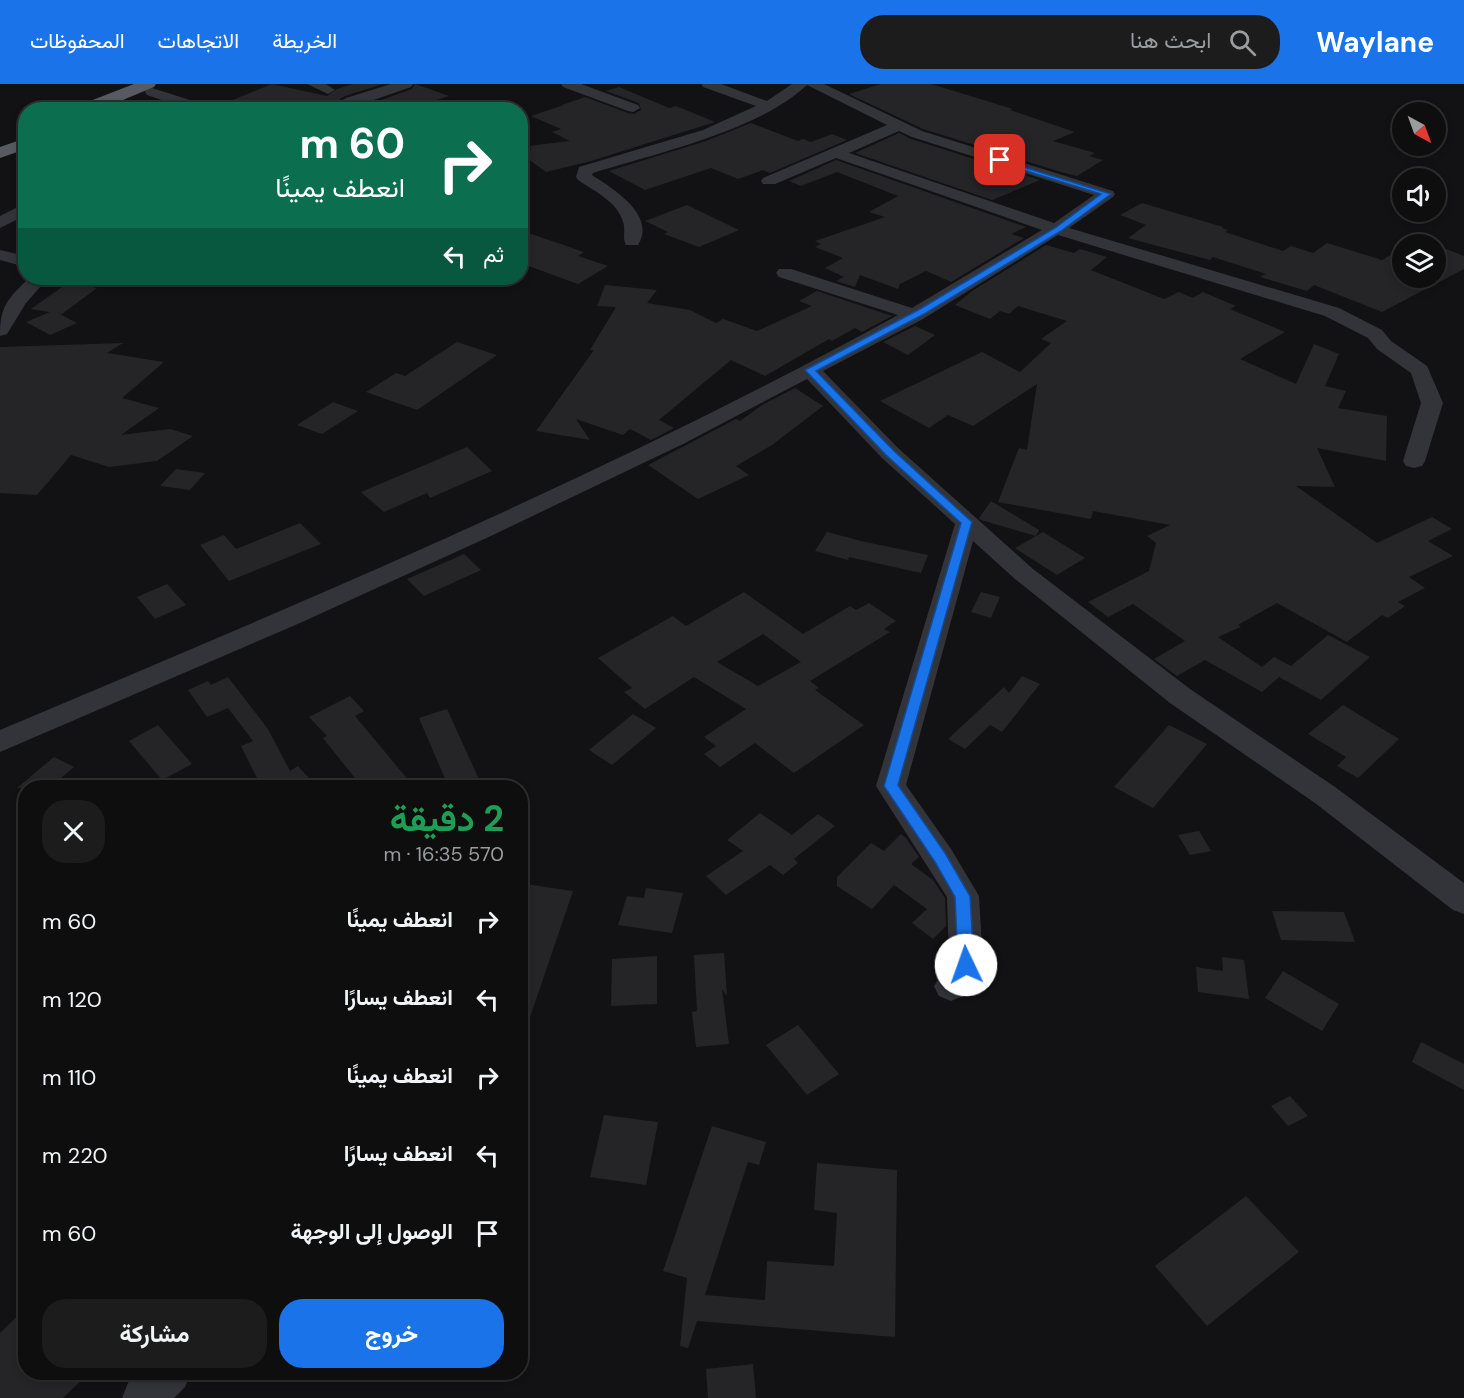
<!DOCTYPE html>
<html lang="ar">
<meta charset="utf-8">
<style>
:root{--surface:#0e0e0f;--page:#1c1c1d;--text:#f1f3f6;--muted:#9b9c9e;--line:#2e2e2f;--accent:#1a73e8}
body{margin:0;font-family:"DM Sans",Vazirmatn,sans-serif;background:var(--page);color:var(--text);direction:rtl;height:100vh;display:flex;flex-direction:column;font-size:22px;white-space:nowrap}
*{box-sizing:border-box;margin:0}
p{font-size:20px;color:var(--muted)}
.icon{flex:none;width:33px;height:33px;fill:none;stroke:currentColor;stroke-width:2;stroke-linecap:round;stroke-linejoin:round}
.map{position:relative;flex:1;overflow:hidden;direction:ltr}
.sheet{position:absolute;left:18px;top:696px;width:510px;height:600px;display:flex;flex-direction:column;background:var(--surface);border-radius:24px;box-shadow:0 3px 9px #0003,0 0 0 2px var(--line);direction:rtl}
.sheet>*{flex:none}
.hud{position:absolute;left:18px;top:18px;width:510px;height:183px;border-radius:24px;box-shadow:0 3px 9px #0003,0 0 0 2px var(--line);direction:rtl;background:#0b6e4f;color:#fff;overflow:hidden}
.needle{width:39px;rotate:139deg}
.controls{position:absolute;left:1392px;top:18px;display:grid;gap:12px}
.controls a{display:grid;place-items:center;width:54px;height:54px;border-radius:50%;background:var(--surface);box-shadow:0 3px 9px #0003,0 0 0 2px var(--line);font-size:30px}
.pin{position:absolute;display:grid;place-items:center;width:51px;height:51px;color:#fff;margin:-26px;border-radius:12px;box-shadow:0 3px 9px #0006}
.me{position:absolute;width:66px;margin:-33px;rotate:357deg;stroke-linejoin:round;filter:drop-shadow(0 0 4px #0008)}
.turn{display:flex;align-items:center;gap:21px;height:126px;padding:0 24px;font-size:27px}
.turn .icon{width:78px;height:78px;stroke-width:2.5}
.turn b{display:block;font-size:42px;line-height:51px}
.then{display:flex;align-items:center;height:57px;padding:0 24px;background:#0003;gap:12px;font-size:22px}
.round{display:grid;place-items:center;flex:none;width:63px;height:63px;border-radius:24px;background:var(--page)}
.summary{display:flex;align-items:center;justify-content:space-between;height:102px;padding:0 24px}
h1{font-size:36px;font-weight:700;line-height:45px;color:#1e9e55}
.action{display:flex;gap:12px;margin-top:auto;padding:12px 24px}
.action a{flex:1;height:69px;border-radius:24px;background:var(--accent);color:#fff;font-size:24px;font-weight:700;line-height:69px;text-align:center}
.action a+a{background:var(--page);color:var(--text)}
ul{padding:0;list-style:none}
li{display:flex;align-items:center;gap:18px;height:78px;padding:0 24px}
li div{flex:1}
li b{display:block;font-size:22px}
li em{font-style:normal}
header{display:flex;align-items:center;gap:36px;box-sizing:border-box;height:84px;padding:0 30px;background:var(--accent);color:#fff}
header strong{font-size:28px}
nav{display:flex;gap:33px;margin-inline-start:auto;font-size:21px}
.search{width:420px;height:54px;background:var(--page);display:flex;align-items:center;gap:15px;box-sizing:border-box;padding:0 21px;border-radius:24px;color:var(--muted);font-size:22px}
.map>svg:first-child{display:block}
.building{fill:#252528;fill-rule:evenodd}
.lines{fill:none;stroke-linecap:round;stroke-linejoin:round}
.minor{fill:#333439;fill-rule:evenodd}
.trunk{fill:#575a61;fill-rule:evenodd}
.route{fill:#1a73e8;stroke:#114b97;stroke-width:1.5}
</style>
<header>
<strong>Waylane</strong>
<div class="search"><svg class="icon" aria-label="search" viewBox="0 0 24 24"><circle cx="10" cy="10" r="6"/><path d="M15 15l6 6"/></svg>ابحث هنا</div>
<nav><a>الخريطة</a><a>الاتجاهات</a><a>المحفوظات</a></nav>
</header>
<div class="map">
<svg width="1464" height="1314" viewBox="0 0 1464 1314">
<rect width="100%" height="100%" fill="#121214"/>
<!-- building -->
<g class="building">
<path d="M272 0 327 12 337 5 353 0H383L345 12 323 26H216L215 23Z"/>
<path d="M415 0 449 12 406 26H353L412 5Z"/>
<path d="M881 0H931L1013 25 1010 26 1075 48 1053 57 1095 69 1089 72 1103 76 1077 92 1061 88 923 45 849 10Z"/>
<path d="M619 3 669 24 676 22 715 38 591 77 546 88 520 69 531 66 529 62 570 57 552 48 561 45 531 32 564 21H562L585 13 628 29 634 30 641 26 639 19 606 7Z"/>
<path d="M751 39 798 57 803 55 811 58 832 50 847 56 770 89 763 86 738 95 711 84 645 106 609 87 706 57Z"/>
<path d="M899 49 911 55 1040 96 992 116 855 69Z"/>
<path d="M836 76 1026 143 1011 150 1024 154 951 198 926 187 900 200 898 205 860 191 855 203 836 197 844 193 825 184 843 174 815 163 821 160 815 157 885 133 869 128 898 112 837 88 801 102 789 97Z"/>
<path d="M1142 119 1223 143 1222 144 1228 146 1225 148 1283 167 1291 162 1313 169 1327 159 1382 176 1402 164V194H1436V161L1464 172V185L1382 228 1314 201 1307 207 1260 193 1266 190 1213 173 1210 176 1128 154 1146 141 1120 131Z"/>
<path d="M687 121 739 146 699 163 664 150 668 148 645 137Z"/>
<path d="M520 146 584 168 578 172 608 182 578 200 520 179Z"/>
<path d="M1046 161 1074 169 1080 165 1107 173 1091 186 1164 215 1179 208 1193 214 1203 208 1236 222 1230 225 1285 248 1240 275 1296 300 1314 260 1339 270 1325 302 1346 307 1338 324 1387 332 1386 377 1317 364 1335 403 1296 402 1377 459 1432 433 1452 445 1428 457 1453 472 1409 493 1425 504 1398 518 1405 522 1388 534 1382 531 1347 558 1277 519 1238 541 1241 543 1218 553 1262 583 1274 573 1291 582 1328 551 1370 573 1321 616 1279 593 1262 608 1205 576 1177 592 1154 575 1185 557 1133 520 1108 533 1088 518 1149 487 1156 459 1147 452 1170 441 1093 427 1091 435 998 418 1019 364 1027 366 1037 300 973 342 948 331 929 344 880 317 982 268 1020 288 1051 259 1041 255 1067 237 1018 222 1009 230 1000 227 990 235 955 221 972 207Z"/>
<path d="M69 198 97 204 62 230 58 229 77 239 50 251 26 238 50 228 31 225Z"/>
<path d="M605 201 657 206 647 219 690 226 716 239 723 235 757 247 812 222 799 217 817 207 892 232 862 248 855 244 832 257 829 255 765 292 731 276 659 336 674 344 651 356 630 345 623 351 576 335 590 356 536 347 594 266H590L616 223 597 222Z"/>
<path d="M915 242 935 251 908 271 883 258Z"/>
<path d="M457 258 497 271 417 326 366 308 396 289 405 292Z"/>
<path d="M123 259 107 269 164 278 122 314 159 324 121 351 170 345 193 352 157 377 109 383 71 371 37 411 0 409V263Z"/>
<path d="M795 304 823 322 772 361 736 382 749 391 698 415 648 381 736 335 740 337 762 321Z"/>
<path d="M333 318 358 327 322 350 297 341Z"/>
<path d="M467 363 492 387 430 414 427 409 384 428 361 408Z"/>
<path d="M176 385 205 389 190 406 160 402Z"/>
<path d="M991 417 1039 446 1036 452 981 436 979 434Z"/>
<path d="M300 439 321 460 229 497 200 461 224 451 236 465Z"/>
<path d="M827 448 861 457 928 471 921 489 849 473 848 476 815 467Z"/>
<path d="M1043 448 1085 474 1057 491 1015 464Z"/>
<path d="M464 470 481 486 424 512 407 495Z"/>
<path d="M167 500 186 521 155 535 137 513Z"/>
<path d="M744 508 803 550 850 522 856 526 869 519 896 537 884 545 890 548 810 597 819 604 815 606 864 641 794 689 755 659 720 683 704 670 716 662 704 653 746 625 694 593 645 625 624 608 632 604 598 574 673 532 686 542ZM763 550 801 578 758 602 717 578Z"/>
<path d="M981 508 1000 513 991 534 971 528Z"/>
<path d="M1022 592 1040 600 1002 648 990 641 965 665 948 655 1004 603 1009 609Z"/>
<path d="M228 593 268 645 290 687 298 682 318 704H259L261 702 241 662 253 657 228 624 207 633 188 606 208 597 211 601Z"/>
<path d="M350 612 364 627 355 632 415 704H363L323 654 327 652 309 633Z"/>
<path d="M1343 621 1399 655 1358 694 1337 682 1346 673 1308 650Z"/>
<path d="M447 625 483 704H449L419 634Z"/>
<path d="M633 630 656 644 612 681 589 666Z"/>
<path d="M158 641 192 680 162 696 129 657Z"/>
<path d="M1169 641 1207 660 1153 724 1114 703Z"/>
<path d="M54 673 74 683 49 704H17Z"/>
<path d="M760 729 792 751 818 730 835 742 794 775 798 779 783 791 770 781 726 811 706 792 743 767 727 756Z"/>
<path d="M1199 747 1211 767 1190 771 1178 751Z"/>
<path d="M901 750 906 754 919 773 911 780 933 796 945 814 946 842 933 855 912 839 927 825 894 801 872 825 837 802V793L871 759 884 767Z"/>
<path d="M525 800 573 807 524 951 520 950V811Z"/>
<path d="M646 804 683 809 672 849 618 841 627 812 644 814Z"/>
<path d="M1272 827 1344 828 1355 858 1281 856Z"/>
<path d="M724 869 727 912 722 905 729 960 696 963 692 928 697 927 694 871Z"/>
<path d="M657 872V920L611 922 612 875Z"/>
<path d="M1222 873 1244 876 1249 915 1198 908 1196 883 1223 887Z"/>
<path d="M1283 887 1339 920 1322 947 1265 914Z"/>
<path d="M798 941 839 990 807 1011 766 961Z"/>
<path d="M1421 958 1464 980V1006L1412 978Z"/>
<path d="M1290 1012 1308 1032 1288 1042 1271 1022Z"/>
<path d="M604 1031 658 1038 646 1101 590 1093Z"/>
<path d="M712 1042 766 1058 759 1081 748 1078 705 1211 765 1216 767 1177 834 1182 837 1129 814 1126 817 1079 897 1086 895 1253 697 1237 688 1264 680 1262 687 1194 663 1187Z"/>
<path d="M1246 1112 1299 1168 1207 1242 1155 1182Z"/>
<path d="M26 1224V1288H90L63 1314H0V1249Z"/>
<path d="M753 1280 756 1314H708L706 1285Z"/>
</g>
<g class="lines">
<!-- minor -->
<g class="minor">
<path d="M307 0H326L335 6 328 10Z"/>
<path d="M391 0H413L411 3 345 26H325L346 14Z"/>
<path d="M561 0H581L638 21 640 24 633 28 628 27 563 3Z"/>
<path d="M701 0H721L767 17 792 0H824L922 47 1113 107 1115 110 1113 113 1069 144 1339 224 1382 246 1391 257 1427 282 1443 319 1425 377 1422 382 1414 384 1406 382 1403 377 1421 319 1411 289 1377 265 1368 254 1325 232 1058 151 923 235 823 287 898 364 1033 485 1190 605 1335 703 1464 799V830L1453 826 1315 719 1170 619 1015 495 973 457 906 701 951 765 979 812 983 881 963 912 951 917 939 912 934 902 949 878 947 813 876 702 955 440 882 374 807 295 683 360 493 451 300 539 0 668V646C304 518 609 390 898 231L779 193 776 189 779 185H791L912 224 1042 146 836 74 775 100H763L761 97 763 94 887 41 807 1C758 47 657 69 593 89L592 91C612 104 657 131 638 161H626C622 154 626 146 623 138 618 118 594 107 578 96L576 93 579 83 703 46 756 22 703 3ZM899 47 912 53 1094 111 1054 139 849 69Z"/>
<path d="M152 4 212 23 214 26H191L147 11 145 8 147 5Z"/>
<path d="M26 119V131L0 144V132Z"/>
<path d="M0 166 26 172V183L0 176Z"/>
<path d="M29 194H48L26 219 7 250 0 252C0 221 8 215 29 194Z"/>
<path d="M139 1288H191L185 1303 174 1314H122L128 1299Z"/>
</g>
<!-- trunk -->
<g class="trunk">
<path d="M134 0H156L154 3 99 26H75L77 22Z"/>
<path d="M26 54V65L0 74V63Z"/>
</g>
</g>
<!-- route -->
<path class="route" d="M997 75 1111 110 1061 147 926 229 816 287 894 367 972 438 898 701 945 769 970 812 974 881 972 886 966 888 960 886 958 881 955 813 935 778 884 702 961 439 886 371 805 286 920 225 1055 144 1101 110 997 78Z"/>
</svg>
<div class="controls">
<a><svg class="needle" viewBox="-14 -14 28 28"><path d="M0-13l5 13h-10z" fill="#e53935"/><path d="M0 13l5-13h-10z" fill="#9b9c9e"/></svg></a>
<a><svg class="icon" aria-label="sound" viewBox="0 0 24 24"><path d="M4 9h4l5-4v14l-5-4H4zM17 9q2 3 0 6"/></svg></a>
<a><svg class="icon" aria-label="layers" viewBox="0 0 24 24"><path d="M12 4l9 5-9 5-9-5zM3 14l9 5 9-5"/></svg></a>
</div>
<div class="pin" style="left:1000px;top:76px;background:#d93025"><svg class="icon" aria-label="arrive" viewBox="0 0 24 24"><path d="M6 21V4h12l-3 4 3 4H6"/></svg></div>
<svg class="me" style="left:966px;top:881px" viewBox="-20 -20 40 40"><circle r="19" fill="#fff"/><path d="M0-13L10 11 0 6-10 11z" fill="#1a73e8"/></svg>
<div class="hud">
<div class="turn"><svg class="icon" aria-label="right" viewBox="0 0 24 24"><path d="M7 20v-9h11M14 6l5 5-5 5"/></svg><div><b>60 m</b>انعطف يمينًا</div></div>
<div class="then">ثم<svg class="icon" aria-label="left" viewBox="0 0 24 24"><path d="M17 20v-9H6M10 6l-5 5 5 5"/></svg></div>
</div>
<section class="sheet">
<div class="summary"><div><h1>2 دقيقة</h1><p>570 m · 16:35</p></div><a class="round"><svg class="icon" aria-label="close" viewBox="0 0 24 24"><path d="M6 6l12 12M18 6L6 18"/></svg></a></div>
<ul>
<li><svg class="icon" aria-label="right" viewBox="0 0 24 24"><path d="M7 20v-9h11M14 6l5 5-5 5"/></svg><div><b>انعطف يمينًا</b></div><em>60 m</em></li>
<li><svg class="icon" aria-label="left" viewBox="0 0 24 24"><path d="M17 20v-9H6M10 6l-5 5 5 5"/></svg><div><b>انعطف يسارًا</b></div><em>120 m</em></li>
<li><svg class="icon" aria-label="right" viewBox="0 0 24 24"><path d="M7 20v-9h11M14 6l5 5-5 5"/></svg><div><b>انعطف يمينًا</b></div><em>110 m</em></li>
<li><svg class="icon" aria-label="left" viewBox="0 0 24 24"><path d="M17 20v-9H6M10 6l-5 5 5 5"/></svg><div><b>انعطف يسارًا</b></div><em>220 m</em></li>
<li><svg class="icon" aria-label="arrive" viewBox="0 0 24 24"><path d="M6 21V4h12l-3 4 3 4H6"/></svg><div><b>الوصول إلى الوجهة</b></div><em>60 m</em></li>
</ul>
<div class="action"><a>خروج</a><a>مشاركة</a></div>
</section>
</div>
